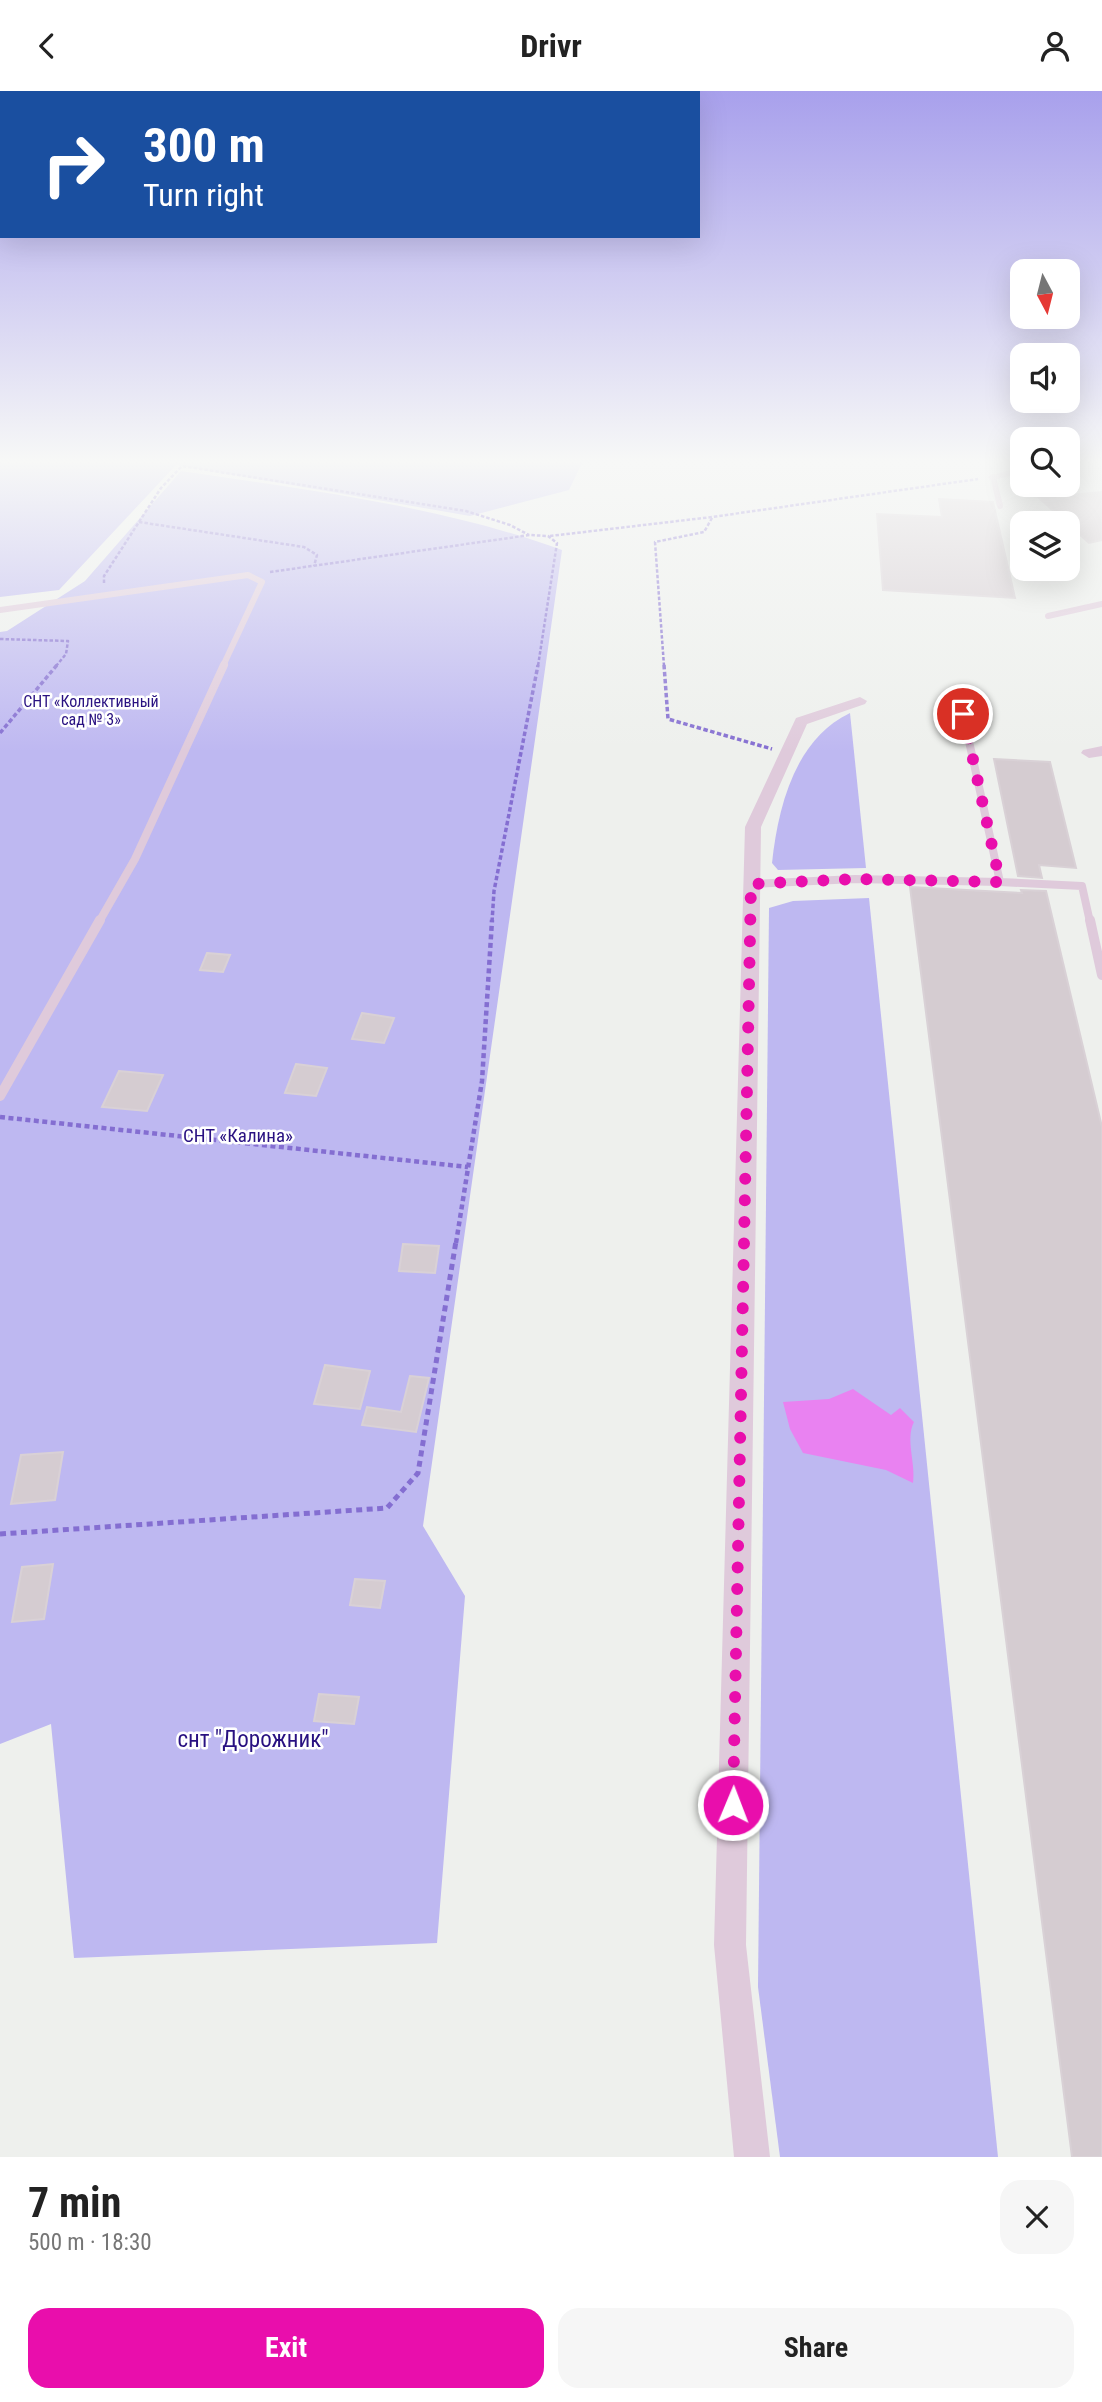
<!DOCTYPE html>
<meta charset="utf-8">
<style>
:root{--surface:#fff;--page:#f6f6f6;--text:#222;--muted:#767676;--accent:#e90eac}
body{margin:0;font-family:"Roboto Condensed",sans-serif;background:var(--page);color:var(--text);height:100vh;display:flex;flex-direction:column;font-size:26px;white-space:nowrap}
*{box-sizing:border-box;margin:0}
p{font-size:23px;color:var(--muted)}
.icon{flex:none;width:38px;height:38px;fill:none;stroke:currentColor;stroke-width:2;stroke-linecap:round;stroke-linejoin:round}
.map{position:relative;height:2066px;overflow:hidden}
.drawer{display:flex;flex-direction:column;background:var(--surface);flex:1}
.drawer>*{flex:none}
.hud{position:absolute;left:0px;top:0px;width:700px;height:147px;box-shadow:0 7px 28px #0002;background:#1a4fa0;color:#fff;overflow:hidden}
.needle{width:46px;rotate:173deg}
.fabs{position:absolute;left:1010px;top:168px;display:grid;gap:14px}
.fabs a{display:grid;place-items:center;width:70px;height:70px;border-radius:14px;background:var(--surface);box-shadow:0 7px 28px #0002;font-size:35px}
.pin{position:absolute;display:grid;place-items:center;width:60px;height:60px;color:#fff;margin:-30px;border:4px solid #fff;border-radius:50%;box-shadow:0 2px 7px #0007}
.me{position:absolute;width:77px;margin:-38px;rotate:1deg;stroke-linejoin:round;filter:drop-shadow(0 0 5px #0008)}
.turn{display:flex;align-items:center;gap:24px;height:147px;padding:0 28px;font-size:32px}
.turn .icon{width:91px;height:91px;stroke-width:2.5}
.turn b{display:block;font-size:49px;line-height:60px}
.round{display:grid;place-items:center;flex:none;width:74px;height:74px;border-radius:21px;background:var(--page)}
.summary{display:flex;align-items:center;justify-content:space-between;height:119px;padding:0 28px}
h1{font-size:42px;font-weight:700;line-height:52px}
.action{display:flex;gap:14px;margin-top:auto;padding:14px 28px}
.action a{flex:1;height:80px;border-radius:21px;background:var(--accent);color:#fff;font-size:28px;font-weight:700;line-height:80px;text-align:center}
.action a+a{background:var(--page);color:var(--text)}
header{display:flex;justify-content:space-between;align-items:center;height:91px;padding:0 28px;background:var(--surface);font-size:32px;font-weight:700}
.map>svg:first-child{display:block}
.green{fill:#beb8f1}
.water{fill:#e982f1}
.building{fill:#d5ccd1;stroke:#d9d1d6;stroke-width:2}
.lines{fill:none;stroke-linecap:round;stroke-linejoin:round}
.path-far3{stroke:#846ed1;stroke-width:2.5;stroke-dasharray:3.5 2;stroke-linecap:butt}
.path-far2{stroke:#846ed1;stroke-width:3.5;stroke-dasharray:4.5 2.5;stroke-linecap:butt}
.path-far1{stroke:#846ed1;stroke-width:4.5;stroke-dasharray:5 3.5;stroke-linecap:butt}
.path{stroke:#846ed1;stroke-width:5;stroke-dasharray:6 4.5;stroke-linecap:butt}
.lane-far2{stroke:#dfcadb;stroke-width:6}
.lane-far1{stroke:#dfcadb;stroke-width:8}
.lane{stroke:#dfcadb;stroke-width:10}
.street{fill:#dfcadb;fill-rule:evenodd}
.route{stroke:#e90eac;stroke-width:12;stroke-dasharray:0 21.6}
.labels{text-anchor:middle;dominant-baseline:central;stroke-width:5;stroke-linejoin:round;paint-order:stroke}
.far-park-label{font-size:16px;fill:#291181;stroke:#fff}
.park-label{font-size:19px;fill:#291181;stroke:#fff}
.near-park-label{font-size:23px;fill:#291181;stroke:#fff}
</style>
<header><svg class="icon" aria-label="back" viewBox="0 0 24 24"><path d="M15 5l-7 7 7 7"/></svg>Drivr<svg class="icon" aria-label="person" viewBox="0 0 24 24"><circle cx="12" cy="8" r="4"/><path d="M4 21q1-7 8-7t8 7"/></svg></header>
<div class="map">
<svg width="1102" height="2066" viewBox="0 0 1102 2066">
<rect width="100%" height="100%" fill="#eef0ed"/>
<!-- green -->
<g class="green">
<path d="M0 372H582L569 399 470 425 176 374 59 499 0 506Z"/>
<path d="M181 380C309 399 441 415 562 459L423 1435 465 1505 437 1852 74 1867 51 1633 0 1653V541L7 540 85 490Z"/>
<path d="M850 622 866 777 778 779 772 772C778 716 795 648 850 622Z"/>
<path d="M869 807 998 2066H780L758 1896 769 817 793 810Z"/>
</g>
<!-- water -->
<path class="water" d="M853 1298 891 1324 900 1317 914 1331C905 1348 916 1372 913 1392L886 1379 803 1362 790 1338 783 1311 829 1308Z"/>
<!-- building -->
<g class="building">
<path d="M1102 401V449L1089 452 1039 407Z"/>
<path d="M939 408 993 411 1015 507 883 499 877 423 942 426Z"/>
<path d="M994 668 1050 671 1076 777 1039 774 1042 787 1018 785Z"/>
<path d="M910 796 1022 802 1021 799 1046 800 1102 1036V2066H1072Z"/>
<path d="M207 862 230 864 223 881 200 879Z"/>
<path d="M362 922 394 927 384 952 352 948Z"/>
<path d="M296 973 327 977 316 1005 285 1002Z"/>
<path d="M119 980 163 984 147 1020 102 1016Z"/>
<path d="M403 1153 439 1155 435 1182 399 1180Z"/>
<path d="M325 1274 370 1280 360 1318 314 1313Z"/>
<path d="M410 1285 429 1287 416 1341 362 1334 367 1316 401 1321Z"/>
<path d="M63 1361 55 1409 11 1413 21 1364Z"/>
<path d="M53 1473 44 1528 12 1531 22 1476Z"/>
<path d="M355 1488 385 1490 380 1517 350 1514Z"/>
<path d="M319 1603 359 1606 354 1633 314 1630Z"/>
</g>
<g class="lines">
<!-- path-far3 -->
<g class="path-far3">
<path d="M139 431 304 456 317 464 314 475"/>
<path d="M550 445 712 426 978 388"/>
<path d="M270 481 530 444 548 445 557 452 538 575"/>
<path d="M104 492V485L161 397 182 375 466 420 510 434 529 444"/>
<path d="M0 548 68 550 66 563 56 575"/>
<path d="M664 575 655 451 704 441 712 427"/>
</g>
<!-- path-far2 -->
<g class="path-far2">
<path d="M664 574 668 628 772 658"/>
<path d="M0 642 57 574"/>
<path d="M492 831 494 800 538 574"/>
</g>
<!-- path-far1 -->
<g class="path-far1">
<path d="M0 1026 468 1076"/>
<path d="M456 1152 482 990 492 829"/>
</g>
<!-- path -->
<path class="path" d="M0 1443 387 1417 418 1382 456 1150"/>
<!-- lane-far2 -->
<g class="lane-far2">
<path d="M993 386 1000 415"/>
<path d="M0 519 248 484 262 491 223 575"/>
<path d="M1048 525 1102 513"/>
</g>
<!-- lane-far1 -->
<g class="lane-far1">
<path d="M963 623 1000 791 1082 795 1090 831"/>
<path d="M751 793 855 788 1000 791"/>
<path d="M99 831 135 768 224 574"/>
</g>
<!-- lane -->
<g class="lane">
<path d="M1090 829 1102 884"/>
<path d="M0 1005 100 829"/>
</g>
<!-- street -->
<g class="street">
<path d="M1068 372H1080L1068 376Z"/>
<path d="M1022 375V382L993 389 987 386Z"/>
<path d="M860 606 867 610 865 613 807 633 761 736 746 1854 770 2066H734L714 1854 745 736 796 627Z"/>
<path d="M1102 655V665L1089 667 1081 662 1083 659Z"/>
</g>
</g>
<!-- sky -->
<linearGradient id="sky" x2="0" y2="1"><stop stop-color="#a8a0ec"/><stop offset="0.56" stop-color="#f7f8f7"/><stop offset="1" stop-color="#f7f8f7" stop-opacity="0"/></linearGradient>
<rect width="1102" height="661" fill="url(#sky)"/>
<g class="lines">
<!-- route -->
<path class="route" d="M733 1714 751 793 855 788 1000 791 963 623"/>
</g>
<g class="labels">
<!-- far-park labels -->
<g class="far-park-label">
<text x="91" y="610">СНТ «Коллективный<tspan x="91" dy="18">сад № 3»</tspan></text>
</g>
<!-- park labels -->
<g class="park-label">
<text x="238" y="1044">СНТ «Калина»</text>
</g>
<!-- near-park labels -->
<g class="near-park-label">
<text x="253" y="1648">снт "Дорожник"</text>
</g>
</g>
</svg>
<div class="fabs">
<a><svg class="needle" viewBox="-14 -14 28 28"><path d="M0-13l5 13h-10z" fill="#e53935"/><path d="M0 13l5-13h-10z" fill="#767676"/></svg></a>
<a><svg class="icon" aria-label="sound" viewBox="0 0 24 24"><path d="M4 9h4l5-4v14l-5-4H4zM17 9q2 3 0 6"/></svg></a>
<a><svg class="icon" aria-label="search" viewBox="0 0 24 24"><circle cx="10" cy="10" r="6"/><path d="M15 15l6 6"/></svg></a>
<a><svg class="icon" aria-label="layers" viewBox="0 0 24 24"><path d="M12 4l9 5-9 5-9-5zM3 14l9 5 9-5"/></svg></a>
</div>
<div class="pin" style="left:963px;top:623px;background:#d93025"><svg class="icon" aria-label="arrive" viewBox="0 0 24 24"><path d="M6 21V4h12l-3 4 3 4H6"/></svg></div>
<svg class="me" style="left:733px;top:1714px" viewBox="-20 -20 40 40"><circle r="17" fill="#e90eac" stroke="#fff" stroke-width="3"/><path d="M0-11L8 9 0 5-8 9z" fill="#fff"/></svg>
<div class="hud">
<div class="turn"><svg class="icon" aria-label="right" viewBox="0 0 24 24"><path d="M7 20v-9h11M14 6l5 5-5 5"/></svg><div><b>300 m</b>Turn right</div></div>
</div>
</div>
<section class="drawer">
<div class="summary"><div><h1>7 min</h1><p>500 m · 18:30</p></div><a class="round"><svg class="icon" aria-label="close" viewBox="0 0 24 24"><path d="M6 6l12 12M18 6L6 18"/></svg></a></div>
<div class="action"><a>Exit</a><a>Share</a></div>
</section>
